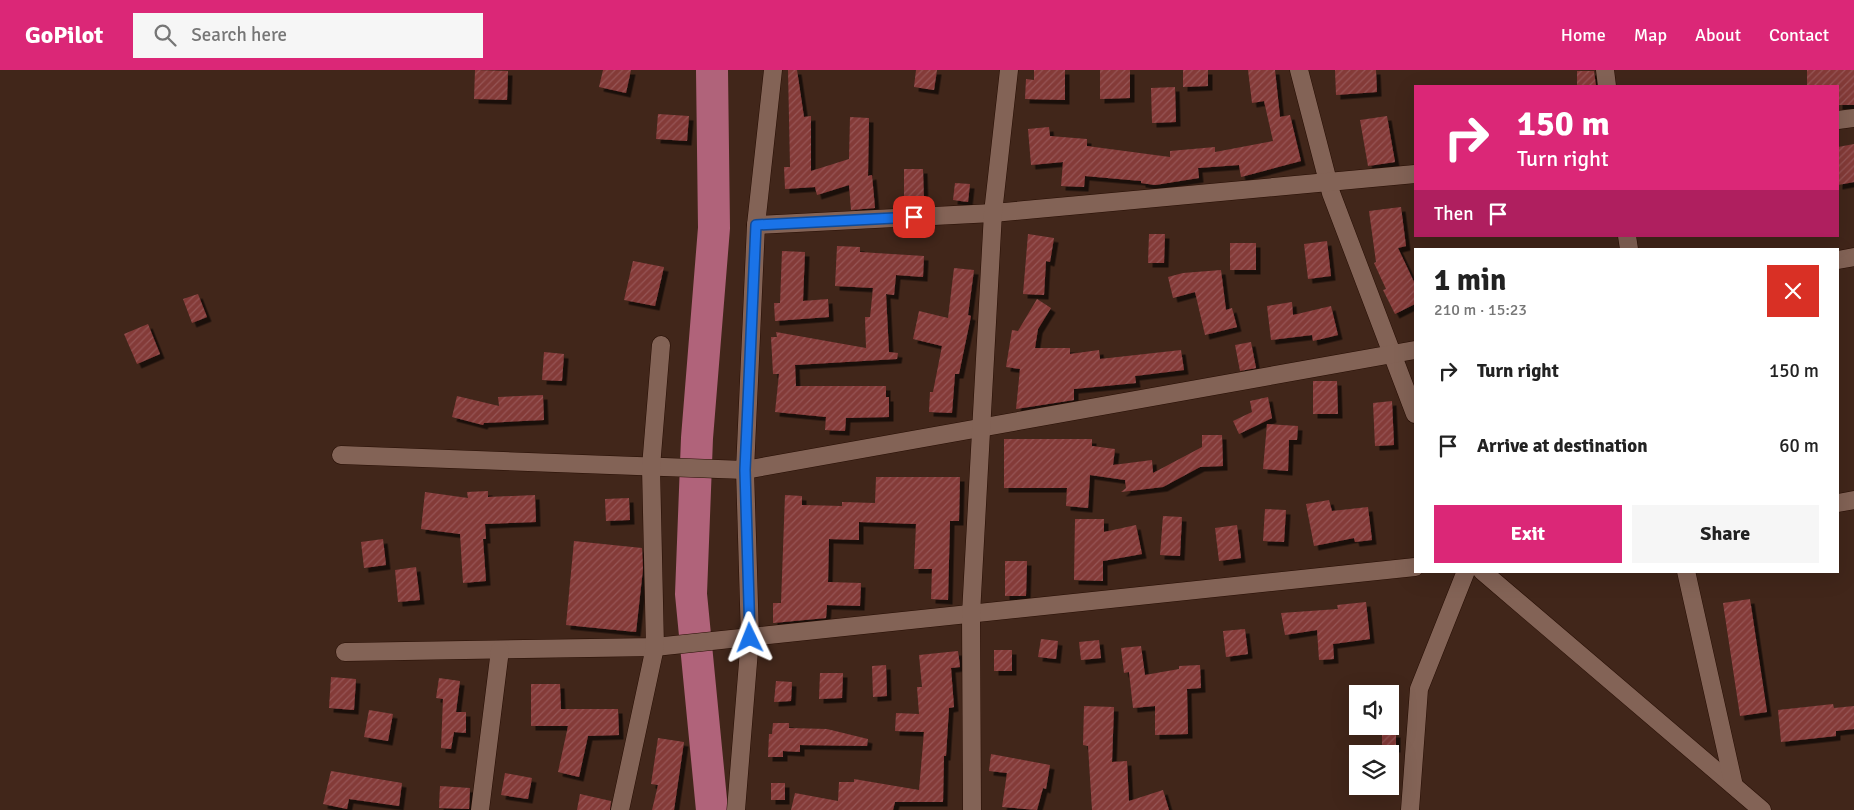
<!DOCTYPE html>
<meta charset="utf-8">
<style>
:root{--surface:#fff;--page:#f6f6f6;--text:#222;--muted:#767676;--accent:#db2777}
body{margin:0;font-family:Signika,sans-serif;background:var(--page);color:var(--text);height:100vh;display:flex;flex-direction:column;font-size:19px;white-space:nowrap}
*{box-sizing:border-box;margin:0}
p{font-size:16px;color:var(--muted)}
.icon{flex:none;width:28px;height:28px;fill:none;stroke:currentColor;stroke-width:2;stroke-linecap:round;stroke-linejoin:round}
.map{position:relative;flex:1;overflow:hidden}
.sheet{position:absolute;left:1414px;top:178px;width:425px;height:325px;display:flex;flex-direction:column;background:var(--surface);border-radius:0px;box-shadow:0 5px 20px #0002}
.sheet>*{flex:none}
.banner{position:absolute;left:1414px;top:15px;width:425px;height:152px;border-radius:0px;box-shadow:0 5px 20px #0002;background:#db2777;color:#fff;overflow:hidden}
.controls{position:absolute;left:1349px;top:615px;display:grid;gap:10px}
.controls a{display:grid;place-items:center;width:50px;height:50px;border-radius:0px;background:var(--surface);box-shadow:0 5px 20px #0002;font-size:25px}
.pin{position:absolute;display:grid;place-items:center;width:42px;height:42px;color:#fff;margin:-21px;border-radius:10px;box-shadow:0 2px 8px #0006}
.me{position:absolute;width:55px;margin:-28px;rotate:358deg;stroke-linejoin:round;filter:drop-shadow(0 0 4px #0008)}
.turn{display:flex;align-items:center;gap:18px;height:105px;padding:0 20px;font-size:22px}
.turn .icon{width:65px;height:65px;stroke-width:2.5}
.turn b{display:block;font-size:35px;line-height:42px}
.then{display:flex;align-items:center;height:48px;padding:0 20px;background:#0003;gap:10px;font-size:19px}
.round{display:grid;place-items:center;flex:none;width:52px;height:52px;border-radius:0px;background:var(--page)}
.overview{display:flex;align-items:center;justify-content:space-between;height:85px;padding:0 20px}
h1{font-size:30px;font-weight:700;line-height:38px}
.primary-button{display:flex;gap:10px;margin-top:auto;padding:10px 20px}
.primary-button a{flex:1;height:58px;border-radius:0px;background:var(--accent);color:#fff;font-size:20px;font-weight:700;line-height:58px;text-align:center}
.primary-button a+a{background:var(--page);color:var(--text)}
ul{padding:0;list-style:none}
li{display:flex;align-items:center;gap:15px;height:75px;padding:0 20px}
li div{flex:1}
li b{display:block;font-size:19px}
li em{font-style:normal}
header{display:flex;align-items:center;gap:30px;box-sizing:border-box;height:70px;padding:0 25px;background:var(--accent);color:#fff}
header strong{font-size:24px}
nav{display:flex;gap:28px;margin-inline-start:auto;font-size:18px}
.search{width:350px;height:45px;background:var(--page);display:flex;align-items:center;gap:12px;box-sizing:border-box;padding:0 18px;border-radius:0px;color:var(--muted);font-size:19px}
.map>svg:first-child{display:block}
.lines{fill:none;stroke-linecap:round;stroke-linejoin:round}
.river{stroke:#b0637a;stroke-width:32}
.building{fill:url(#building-hatch);filter:url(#shadow)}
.street-casing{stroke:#270e04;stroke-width:19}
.street{stroke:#836356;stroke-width:18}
.route-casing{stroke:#114b97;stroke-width:12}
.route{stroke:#1a73e8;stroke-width:9}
</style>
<header>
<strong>GoPilot</strong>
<div class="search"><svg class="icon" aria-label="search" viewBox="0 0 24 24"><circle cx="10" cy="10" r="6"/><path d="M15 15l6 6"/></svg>Search here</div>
<nav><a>Home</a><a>Map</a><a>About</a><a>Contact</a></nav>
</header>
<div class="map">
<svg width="1854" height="740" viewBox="0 0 1854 740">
<defs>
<pattern id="building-hatch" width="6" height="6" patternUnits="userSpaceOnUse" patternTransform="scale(1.25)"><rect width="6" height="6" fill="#843a39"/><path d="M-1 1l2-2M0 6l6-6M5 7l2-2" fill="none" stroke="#965655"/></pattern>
<filter id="shadow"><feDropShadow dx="4.5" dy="4.5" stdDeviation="0" flood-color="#0009"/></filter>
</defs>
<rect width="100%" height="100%" fill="#41261a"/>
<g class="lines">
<!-- river -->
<path class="river" d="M712 740 691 524 697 368 714 158 712 0"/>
</g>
<!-- building -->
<g class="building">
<path d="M475 0 508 1 507 30 474 29Z"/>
<path d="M603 0H631L626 23 599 17Z"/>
<path d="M788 0H797L804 47 811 46V101L849 89 850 47 869 48 868 106 872 105 875 138 851 140 849 115 817 125 815 117 785 119 784 97H790Z"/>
<path d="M916 0H937L934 20 914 17Z"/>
<path d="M1034 0H1065V30L1025 29 1026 9 1034 10Z"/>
<path d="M1100 0H1130V28L1100 29Z"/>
<path d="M1183 0H1208V16L1183 17Z"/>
<path d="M1248 0H1275L1280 47 1290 45 1301 91 1241 107 1239 95 1198 98 1199 108 1155 115 1141 113V111L1085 106 1084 117 1061 116 1063 92 1031 95 1028 59 1049 57 1050 66 1087 69V76L1170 87V81L1215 77V82L1273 71 1264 31 1252 33Z"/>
<path d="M1335 0H1376L1377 22 1336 25Z"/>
<path d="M1807 0H1854V35H1838V16H1807Z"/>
<path d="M1577 1H1594L1596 16H1577Z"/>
<path d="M1175 17 1176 52 1152 53 1151 18Z"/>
<path d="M658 44 689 46 687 71 656 69Z"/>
<path d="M1387 46 1395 92 1368 96 1360 50Z"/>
<path d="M1854 74V112L1838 115V77Z"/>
<path d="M904 99H923L924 132H904Z"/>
<path d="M955 113 970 114 968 132 953 130Z"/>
<path d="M1401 137 1406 176 1398 178 1415 214V234L1395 244 1383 220 1386 219 1374 193 1376 192 1369 141Z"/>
<path d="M1028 164 1054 168 1050 192 1046 191 1044 225 1023 224Z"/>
<path d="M1149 164H1165L1164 193H1148Z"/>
<path d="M1327 171 1331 206 1308 209 1304 174Z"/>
<rect x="1230" y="173" width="26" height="27"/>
<path d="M837 176 860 177V182L924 186 923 207 896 205 894 225 886 224 889 282 898 283 897 289 795 295 796 316H886V327H889V347L846 348 845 361 825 360 826 347 775 342 779 304H773L771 267H777L776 262 866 278 865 247H870L873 218 835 216Z"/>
<path d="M782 181 805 182 803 231 828 229 829 247 775 251 774 233H780Z"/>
<path d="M633 191 664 197 655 236 624 230Z"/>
<path d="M954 198 974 200 968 245 971 246 959 304H955L952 343 929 342 930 322H933L942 276 913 269 919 241 948 248Z"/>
<path d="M1221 200 1226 240 1232 238 1237 257 1205 265 1195 222 1173 228 1168 207 1183 203Z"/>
<path d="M198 224 207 247 192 253 183 229Z"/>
<path d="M1037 229 1051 238 1038 259 1035 278H1070V284L1099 280 1100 289 1181 280 1184 300 1135 306 1136 313 1074 319V330L1016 339 1020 299 1006 297 1012 260 1018 261Z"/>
<path d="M1292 232 1293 245 1331 236 1338 265 1313 271 1312 265 1271 270 1267 236Z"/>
<path d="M148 254 160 284 137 294 124 264Z"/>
<path d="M1251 272 1256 298 1240 301 1235 275Z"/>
<path d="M544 282 564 284 562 311 542 310Z"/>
<path d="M1313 311H1337L1338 344H1313Z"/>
<path d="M543 325 544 350 484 353 483 355 452 347 457 326 499 336 498 327Z"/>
<path d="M1268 327 1272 348 1239 364 1233 351 1252 342 1250 331Z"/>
<path d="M1392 331 1394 375 1375 376 1373 333Z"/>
<path d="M1267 354 1298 356 1297 370H1289L1288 401 1263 399Z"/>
<path d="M1202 365H1222L1223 396 1200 397 1163 417 1121 422 1126 418 1125 410 1090 405 1088 438 1066 436 1067 418H1004V369H1092V376L1115 379 1113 395 1152 390 1153 403 1202 377Z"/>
<path d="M876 407H960L959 451H950L948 530 931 529 932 499H914L916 454 859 452V470L829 469 828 512 861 513 860 536 827 535 826 548 773 553V533H781L785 425 802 426V435L842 436V432L875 433Z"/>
<path d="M488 421V427L535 425 536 452 485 454 486 469H483L486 511 463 513 460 464 421 459 425 422 468 428 467 422Z"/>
<path d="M629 428 630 450 606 451 605 429Z"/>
<path d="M1329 430 1332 441 1368 437 1372 470 1355 472 1354 468 1314 476 1306 434Z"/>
<path d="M1265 439 1286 440 1284 472 1263 471Z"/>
<path d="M1163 446 1182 447 1180 486 1160 485Z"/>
<path d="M1075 449H1104V462L1136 455 1142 484 1103 491V511L1074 510Z"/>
<path d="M1237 455 1241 488 1219 491 1215 458Z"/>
<path d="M383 469 386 495 364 498 361 472Z"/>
<path d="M574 471 642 478 643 499 636 562 566 555Z"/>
<path d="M1005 491H1027L1026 526H1005Z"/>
<path d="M416 497 420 530 398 532 395 500Z"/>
<path d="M1750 529 1767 642 1740 646 1723 533Z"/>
<path d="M1366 532 1370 569 1333 574 1334 589 1319 590 1317 560 1285 565 1281 543 1338 539 1337 535Z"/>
<path d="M1245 559 1248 584 1226 587 1223 561Z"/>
<path d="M1041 569 1058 571 1056 589 1038 587Z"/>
<path d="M1099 570 1101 588 1081 590 1079 572Z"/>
<path d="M1141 576 1145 605 1179 599V596L1200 595 1201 618 1187 619 1188 664 1155 665V636L1133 638 1129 602 1124 603 1121 578Z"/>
<rect x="994" y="580" width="18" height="21"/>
<path d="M958 581 960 597 951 598 954 637 949 638 946 686H944L943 732H895L893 740H791L795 723 838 731 839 712H854V709L919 720 924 662 895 661 896 643 919 644 917 617H922L919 585Z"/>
<path d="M886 595 887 626 873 627 872 596Z"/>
<path d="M820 603H843L842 628 819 629Z"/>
<path d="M331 607 356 609 354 640 329 638Z"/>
<path d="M439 608 460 611 456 642H466V663L454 662 451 679 441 678 443 629 436 628Z"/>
<path d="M776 611 792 612 791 631 774 632Z"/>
<path d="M531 614H560L561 639H618L619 665 588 666 579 707 558 702 568 656H531Z"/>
<path d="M1833 634 1834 638 1854 636V659L1836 661V666L1781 672 1778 640Z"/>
<path d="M1084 636 1114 637 1112 692 1127 691 1129 731 1163 720 1169 740H1092L1088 676 1083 675Z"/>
<path d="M369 640 393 644 388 671 364 667Z"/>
<path d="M773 653H789V658L827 659 868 669 867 676 800 675V682L783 681V687H768L769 664H772Z"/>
<rect x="1382" y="663" width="14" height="15"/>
<path d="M658 668 684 672 674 740H652L658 715 651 714Z"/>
<path d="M991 684 1050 695 1046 719 1043 718 1037 740 1002 737 1007 703 989 701Z"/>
<path d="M331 701 402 713 399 736 349 729 347 739 323 734Z"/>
<path d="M505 703 532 708 528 729 501 725Z"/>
<rect x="771" y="713" width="14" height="17"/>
<path d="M440 716 470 718 469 739 439 738Z"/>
<path d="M580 724 611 731 610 740H577Z"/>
</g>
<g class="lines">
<defs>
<g id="street">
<path d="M1299 0 1331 123 1415 344"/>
<path d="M1605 0 1607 16"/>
<path d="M1838 50 1854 48"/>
<path d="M756 155 993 143 1415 104"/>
<path d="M1627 166 1629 179"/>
<path d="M1838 190 1854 187"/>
<path d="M341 385 745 400 1415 280"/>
<path d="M1838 433 1854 430"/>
<path d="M1482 501 1762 740"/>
<path d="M1686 501 1734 716"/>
<path d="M345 582 655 577 1415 497"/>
<path d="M480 740 500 580"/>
<path d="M620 740 655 577 651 397 661 275"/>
<path d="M736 740 750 568 745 400 756 155 773 0"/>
<path d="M972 740 971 544 993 143 1009 0"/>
<path d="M1410 740 1419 619 1466 501"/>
</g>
</defs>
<!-- street casing -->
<use href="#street" class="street-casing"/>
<!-- street -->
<use href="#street" class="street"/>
</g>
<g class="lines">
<defs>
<path id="route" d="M750 568 745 400 756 155 914 147"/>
</defs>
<!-- route casing -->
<use href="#route" class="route-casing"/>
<!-- route -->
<use href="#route" class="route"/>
</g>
</svg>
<div class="controls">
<a><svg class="icon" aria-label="sound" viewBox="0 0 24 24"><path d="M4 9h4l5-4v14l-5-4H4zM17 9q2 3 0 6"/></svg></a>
<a><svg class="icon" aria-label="layers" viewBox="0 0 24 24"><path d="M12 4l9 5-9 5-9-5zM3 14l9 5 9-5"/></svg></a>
</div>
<div class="pin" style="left:914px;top:147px;background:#d93025"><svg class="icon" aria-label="arrive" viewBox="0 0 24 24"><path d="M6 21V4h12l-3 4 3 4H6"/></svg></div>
<svg class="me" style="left:750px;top:568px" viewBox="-20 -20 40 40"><path d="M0-17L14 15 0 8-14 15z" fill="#1a73e8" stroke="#fff" stroke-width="4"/></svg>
<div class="banner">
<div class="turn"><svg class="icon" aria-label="right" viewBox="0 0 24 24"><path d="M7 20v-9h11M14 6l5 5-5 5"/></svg><div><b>150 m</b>Turn right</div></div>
<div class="then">Then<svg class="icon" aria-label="arrive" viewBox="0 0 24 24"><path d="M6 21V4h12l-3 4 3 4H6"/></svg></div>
</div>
<section class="sheet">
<div class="overview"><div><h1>1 min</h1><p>210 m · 15:23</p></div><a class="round" style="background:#d93025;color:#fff"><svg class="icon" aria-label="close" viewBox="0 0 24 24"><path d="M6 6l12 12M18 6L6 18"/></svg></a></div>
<ul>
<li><svg class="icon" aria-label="right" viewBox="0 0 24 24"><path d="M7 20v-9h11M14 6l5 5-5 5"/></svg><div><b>Turn right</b></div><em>150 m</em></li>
<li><svg class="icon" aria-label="arrive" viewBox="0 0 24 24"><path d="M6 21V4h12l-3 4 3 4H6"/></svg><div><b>Arrive at destination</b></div><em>60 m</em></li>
</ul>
<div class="primary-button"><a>Exit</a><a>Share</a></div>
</section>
</div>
